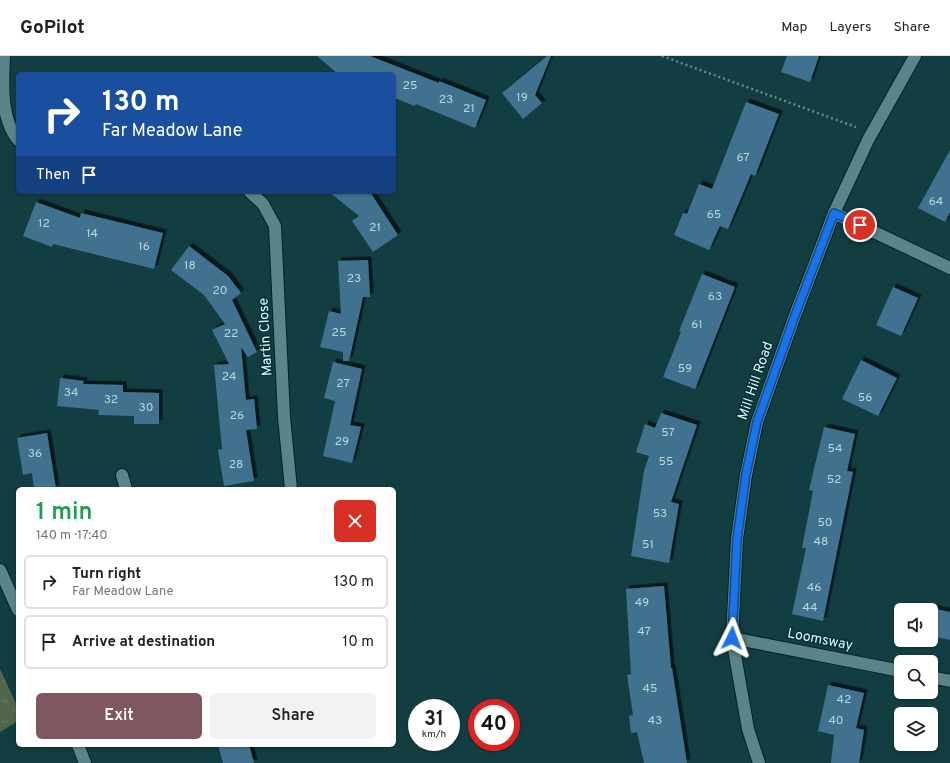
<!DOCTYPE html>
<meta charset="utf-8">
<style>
:root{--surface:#fff;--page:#f2f2f2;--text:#202124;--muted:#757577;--line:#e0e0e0;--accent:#7f5761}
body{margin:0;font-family:Overpass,sans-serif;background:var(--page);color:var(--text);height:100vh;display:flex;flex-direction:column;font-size:15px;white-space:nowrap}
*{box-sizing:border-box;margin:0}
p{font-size:13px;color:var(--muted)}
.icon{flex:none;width:22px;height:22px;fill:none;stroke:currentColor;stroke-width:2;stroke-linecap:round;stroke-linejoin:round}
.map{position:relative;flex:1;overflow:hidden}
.sheet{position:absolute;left:16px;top:431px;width:380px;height:260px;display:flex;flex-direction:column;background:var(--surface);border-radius:6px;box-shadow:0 1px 3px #0004}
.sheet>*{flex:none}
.guide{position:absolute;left:16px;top:16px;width:380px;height:122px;border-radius:6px;box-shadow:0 1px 3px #0004;background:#1a4fa0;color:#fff;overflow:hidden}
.buttons{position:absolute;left:894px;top:547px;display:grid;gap:8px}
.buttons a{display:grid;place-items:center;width:44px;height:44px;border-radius:6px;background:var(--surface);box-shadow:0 1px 3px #0004;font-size:20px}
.speed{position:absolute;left:408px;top:643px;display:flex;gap:8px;font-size:20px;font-weight:700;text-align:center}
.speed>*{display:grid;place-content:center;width:52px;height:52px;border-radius:50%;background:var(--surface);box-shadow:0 1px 3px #0004;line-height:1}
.speed small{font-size:10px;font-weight:400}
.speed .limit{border:6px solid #d22;background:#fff;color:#111}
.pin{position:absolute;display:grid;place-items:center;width:34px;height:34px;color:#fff;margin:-17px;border:2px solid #fff;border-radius:50%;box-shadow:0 1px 4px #0007}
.me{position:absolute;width:44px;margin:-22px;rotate:3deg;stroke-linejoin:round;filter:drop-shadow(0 0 3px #0008)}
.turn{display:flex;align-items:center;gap:14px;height:84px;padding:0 20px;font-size:18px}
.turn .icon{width:52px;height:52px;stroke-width:2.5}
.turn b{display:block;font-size:28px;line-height:34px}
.then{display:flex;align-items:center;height:38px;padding:0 20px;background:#0003;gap:8px;font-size:15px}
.round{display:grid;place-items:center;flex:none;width:42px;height:42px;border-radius:6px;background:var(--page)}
.head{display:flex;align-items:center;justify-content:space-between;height:68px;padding:0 20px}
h1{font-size:24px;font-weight:600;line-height:30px;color:#1e9e55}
.cta{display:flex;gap:8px;margin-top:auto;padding:8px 20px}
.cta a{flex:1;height:46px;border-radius:6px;background:var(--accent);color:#fff;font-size:16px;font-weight:600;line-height:46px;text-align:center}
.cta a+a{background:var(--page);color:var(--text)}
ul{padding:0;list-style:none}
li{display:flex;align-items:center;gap:12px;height:54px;margin:0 8px 6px;padding:0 12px;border:2px solid var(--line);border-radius:6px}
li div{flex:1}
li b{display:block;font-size:15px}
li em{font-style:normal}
header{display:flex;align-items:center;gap:24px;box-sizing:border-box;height:56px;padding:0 20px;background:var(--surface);border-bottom:1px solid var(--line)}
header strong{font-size:19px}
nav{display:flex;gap:22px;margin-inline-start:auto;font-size:14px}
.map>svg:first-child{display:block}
.grass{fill:url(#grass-tufts)}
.building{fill:#41718e;filter:url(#shadow)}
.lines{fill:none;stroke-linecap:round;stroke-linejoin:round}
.minor-casing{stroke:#022225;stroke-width:14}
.path{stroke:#698b8e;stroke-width:2.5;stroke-dasharray:2 3;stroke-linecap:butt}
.minor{stroke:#5a8488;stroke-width:12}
.route-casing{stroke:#114b97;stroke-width:10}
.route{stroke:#1a73e8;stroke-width:7}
.labels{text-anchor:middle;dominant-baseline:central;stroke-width:3;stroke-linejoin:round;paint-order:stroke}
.number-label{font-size:12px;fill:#bad6df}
.street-label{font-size:14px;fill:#e2f8fa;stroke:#053236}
</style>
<header>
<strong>GoPilot</strong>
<nav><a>Map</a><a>Layers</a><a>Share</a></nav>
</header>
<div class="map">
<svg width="950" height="707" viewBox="0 0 950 707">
<defs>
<pattern id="grass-tufts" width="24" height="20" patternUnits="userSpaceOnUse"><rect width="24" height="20" fill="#50654b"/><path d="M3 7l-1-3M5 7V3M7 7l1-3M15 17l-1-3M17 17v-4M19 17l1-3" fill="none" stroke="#697c66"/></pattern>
<filter id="shadow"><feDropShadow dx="3.5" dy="-3.5" stdDeviation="0" flood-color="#0009"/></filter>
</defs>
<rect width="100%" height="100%" fill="#123d41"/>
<!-- grass -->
<path class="grass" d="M0 613 18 652V665L0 676Z"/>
<!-- building -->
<g class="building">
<path d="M317 0H370L439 27V25L486 44 475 72 416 48 415 50 394 42V18H338Z"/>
<path d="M547 0H551L535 39 542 47 523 63 502 37Z"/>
<path d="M787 0H819L810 26 781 16Z"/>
<path d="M746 46 779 58 755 120 751 118 728 173 720 170 709 194 674 179 683 157 687 158 699 128 712 133Z"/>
<path d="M950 94V156L945 166 918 152Z"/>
<path d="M329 136H370L398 179 373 196 352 165 359 160Z"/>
<path d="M36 146 80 162 81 157 163 177 154 213 53 188 52 191 23 180Z"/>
<path d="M189 190 228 220 241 237 232 244 257 296 248 301 241 291 246 344 254 343 257 373 246 374 254 425 224 430 218 394 222 393 214 309 229 308 212 274 225 268 204 239 171 214Z"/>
<path d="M368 204 370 241H363L349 305H343V296L320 291 329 255 341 258 338 205Z"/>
<path d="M702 218 735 231 695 333 663 321 681 276 679 275Z"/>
<path d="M893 231 918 242 901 280 876 269Z"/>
<path d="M861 304 897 322 878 360 842 343Z"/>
<path d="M333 306 362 313 350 369 361 371 352 407 323 400 335 345 324 342Z"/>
<path d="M60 322 84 325 83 328 123 329V336L159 337V368H134V360L98 359 99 354 57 350Z"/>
<path d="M661 357 697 369 671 446 679 448 669 507 631 500 644 415 649 400 636 396 645 368 655 372Z"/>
<path d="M824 371 855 378 847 415 853 416 823 565 792 558 806 492H802L813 435 809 434Z"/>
<path d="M47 377 56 433H34L32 417 23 419 17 382Z"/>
<path d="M664 530 671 612H672L687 707H644L637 676 631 677 629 660 633 659 627 619 631 618 626 533Z"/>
<path d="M931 552 950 556V584L931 580Z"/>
<path d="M828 629 864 637 856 672 864 674 859 707H831L834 679 818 675Z"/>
<path d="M218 689H249L254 707H223Z"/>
</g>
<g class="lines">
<defs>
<g id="minor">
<path d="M4 0C3 27 0 62 18 84"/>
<path d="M250 136 263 148 275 170 284 361 291 433"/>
<path d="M834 157 950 212"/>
<path d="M122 419 126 433"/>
<path d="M0 514 18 554"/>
<path d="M732 582 901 615"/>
<path d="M931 621 950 625"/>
<path d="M78 689 85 707"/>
<path d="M759 707 748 673 732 582 737 483 746 419 757 366 794 262 834 157 868 84 915 0"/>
</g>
</defs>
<!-- minor casing -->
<use href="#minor" class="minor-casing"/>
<!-- path -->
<path class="path" d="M662 0 856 71"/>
<!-- minor -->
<use href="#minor" class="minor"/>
</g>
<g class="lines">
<defs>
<path id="route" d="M732 582 737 483 746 418 757 366 794 262 834 157 860 169"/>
</defs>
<!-- route casing -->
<use href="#route" class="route-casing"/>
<!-- route -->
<use href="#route" class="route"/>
</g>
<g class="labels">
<!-- number labels -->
<g class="number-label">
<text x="410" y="30">25</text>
<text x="522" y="42">19</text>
<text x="446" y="44">23</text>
<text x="469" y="53">21</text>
<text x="743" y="102">67</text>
<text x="936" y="146">64</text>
<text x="714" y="159">65</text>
<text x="44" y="168">12</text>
<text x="375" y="172">21</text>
<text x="92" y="178">14</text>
<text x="144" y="191">16</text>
<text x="190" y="210">18</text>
<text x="354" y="223">23</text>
<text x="220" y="235">20</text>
<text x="715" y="241">63</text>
<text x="697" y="269">61</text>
<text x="339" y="277">25</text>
<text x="231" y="278">22</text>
<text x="685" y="313">59</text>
<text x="229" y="321">24</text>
<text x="343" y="328">27</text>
<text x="71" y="337">34</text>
<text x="865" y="342">56</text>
<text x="111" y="344">32</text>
<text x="146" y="352">30</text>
<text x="237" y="360">26</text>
<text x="668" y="377">57</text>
<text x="342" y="386">29</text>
<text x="835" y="393">54</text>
<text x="35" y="398">36</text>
<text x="666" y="406">55</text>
<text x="236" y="409">28</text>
<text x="834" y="424">52</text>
<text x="660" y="458">53</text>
<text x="825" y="467">50</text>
<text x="821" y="486">48</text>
<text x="648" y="489">51</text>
<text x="814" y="532">46</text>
<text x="642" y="547">49</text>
<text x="810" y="552">44</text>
<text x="644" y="576">47</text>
<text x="650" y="633">45</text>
<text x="844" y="644">42</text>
<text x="655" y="665">43</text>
<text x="836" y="665">40</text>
</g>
<!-- street labels -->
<g class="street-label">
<text transform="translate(266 281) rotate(-93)">Martin Close</text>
<text transform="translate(756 325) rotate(-71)">Mill Hill Road</text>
<text transform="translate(820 584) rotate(11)">Loomsway</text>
</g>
</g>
</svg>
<div class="buttons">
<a><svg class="icon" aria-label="sound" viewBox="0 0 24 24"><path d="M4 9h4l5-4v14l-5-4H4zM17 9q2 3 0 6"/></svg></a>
<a><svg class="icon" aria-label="search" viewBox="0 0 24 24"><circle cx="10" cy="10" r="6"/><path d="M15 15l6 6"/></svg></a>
<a><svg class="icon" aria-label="layers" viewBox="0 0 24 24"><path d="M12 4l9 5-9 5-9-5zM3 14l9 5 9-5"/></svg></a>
</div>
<div class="speed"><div>31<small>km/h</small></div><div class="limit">40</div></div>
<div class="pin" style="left:860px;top:169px;background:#d93025"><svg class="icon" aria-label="arrive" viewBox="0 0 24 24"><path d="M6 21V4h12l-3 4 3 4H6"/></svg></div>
<svg class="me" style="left:732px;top:582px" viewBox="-20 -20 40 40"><path d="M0-17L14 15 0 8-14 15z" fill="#1a73e8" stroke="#fff" stroke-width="4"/></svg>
<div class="guide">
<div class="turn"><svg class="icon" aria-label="right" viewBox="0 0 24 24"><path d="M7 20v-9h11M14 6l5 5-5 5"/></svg><div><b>130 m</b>Far Meadow Lane</div></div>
<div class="then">Then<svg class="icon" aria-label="arrive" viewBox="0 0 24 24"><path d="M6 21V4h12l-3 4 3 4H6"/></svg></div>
</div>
<section class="sheet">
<div class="head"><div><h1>1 min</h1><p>140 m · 17:40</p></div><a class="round" style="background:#d93025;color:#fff"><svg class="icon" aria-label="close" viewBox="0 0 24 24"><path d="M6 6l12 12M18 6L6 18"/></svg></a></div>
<ul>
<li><svg class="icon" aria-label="right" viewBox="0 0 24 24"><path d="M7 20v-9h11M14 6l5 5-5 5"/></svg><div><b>Turn right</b><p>Far Meadow Lane</p></div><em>130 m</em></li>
<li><svg class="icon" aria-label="arrive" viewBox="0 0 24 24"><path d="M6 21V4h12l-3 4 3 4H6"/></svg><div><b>Arrive at destination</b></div><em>10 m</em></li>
</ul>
<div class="cta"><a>Exit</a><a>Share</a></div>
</section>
</div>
